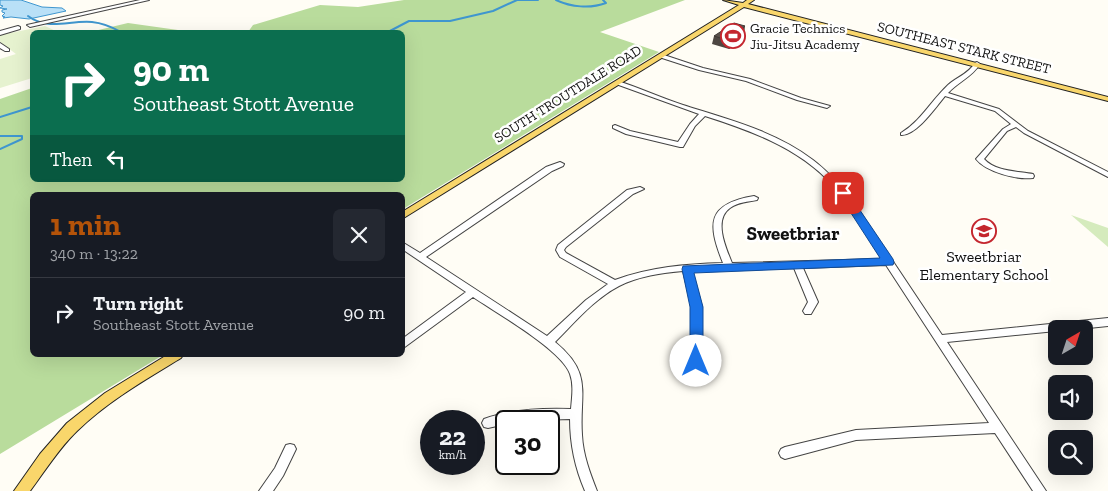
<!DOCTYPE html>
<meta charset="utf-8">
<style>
:root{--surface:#171b24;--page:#242831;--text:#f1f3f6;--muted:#9ea1a6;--line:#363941;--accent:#b45309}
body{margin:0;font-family:"Zilla Slab",serif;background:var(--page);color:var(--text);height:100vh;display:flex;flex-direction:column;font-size:19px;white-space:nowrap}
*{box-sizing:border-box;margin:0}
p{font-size:16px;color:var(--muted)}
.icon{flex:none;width:28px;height:28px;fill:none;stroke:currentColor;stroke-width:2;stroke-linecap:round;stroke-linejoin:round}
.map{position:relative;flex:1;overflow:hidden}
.drawer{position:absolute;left:30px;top:192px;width:375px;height:165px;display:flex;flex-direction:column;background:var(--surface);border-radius:8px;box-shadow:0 5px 20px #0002}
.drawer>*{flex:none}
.top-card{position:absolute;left:30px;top:30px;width:375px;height:152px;border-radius:8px;box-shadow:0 5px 20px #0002;background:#0b6e4f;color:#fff;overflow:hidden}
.needle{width:32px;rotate:39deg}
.controls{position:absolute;left:1048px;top:320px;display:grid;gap:10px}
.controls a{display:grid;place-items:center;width:45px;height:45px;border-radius:8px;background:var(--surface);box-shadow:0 5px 20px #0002;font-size:25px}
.speed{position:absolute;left:420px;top:410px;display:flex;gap:10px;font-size:25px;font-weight:700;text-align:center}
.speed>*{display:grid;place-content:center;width:65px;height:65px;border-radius:50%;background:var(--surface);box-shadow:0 5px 20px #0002;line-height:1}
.speed small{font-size:12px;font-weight:400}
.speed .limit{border:2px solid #111;border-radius:8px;background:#fff;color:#111}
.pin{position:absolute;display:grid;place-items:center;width:42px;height:42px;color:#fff;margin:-21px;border-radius:10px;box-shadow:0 2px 8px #0006}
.me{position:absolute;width:55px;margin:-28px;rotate:0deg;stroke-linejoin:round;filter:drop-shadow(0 0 4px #0008)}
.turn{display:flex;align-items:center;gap:18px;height:105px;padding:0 20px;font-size:22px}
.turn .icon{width:65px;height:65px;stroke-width:2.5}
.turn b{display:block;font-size:35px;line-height:42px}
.then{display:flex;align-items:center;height:48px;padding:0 20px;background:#0003;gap:10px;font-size:19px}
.round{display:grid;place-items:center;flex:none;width:52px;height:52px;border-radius:8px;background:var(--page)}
.overview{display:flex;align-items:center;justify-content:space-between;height:85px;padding:0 20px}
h1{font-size:30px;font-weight:800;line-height:38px;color:var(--accent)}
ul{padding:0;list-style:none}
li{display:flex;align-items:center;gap:15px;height:70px;padding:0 20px;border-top:1px solid var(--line)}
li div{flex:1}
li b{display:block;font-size:19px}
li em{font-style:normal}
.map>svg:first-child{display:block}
.green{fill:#d5ebbd}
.forest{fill:#b9dc9c}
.pitch{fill:#e6f2cf}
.water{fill:#b9e0f7;stroke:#3f96cf}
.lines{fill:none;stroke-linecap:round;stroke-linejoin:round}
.stream{stroke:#3f96cf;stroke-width:2}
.minor-casing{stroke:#444;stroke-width:2}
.major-casing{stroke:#222;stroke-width:2}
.minor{fill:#fff;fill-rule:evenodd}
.major{fill:#f9d66b;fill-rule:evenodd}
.wall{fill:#4d4742}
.shaded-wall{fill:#3f3936}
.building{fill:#5a524d;stroke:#3f3936}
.route{fill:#1a73e8;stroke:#114b97}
.labels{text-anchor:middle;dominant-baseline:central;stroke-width:5;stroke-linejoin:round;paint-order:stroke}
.far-poi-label{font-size:14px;fill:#111;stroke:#fff;text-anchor:start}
.far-street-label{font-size:14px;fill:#111;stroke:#fff}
.poi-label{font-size:16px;fill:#111;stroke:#fff}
.quarter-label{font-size:19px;font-weight:bold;fill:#111;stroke:#fff}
</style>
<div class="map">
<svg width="1108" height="491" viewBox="0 0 1108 491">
<rect width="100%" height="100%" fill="#fffdf5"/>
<!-- green -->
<path class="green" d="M1071 215 1108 228V247Z"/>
<!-- forest -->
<g class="forest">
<path d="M404 0H685L600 32 659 52 403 209 402 195H32V355H163L0 454V99L32 88V180H402V32H248L253 25 320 5 358 7Z"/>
<path d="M128 23 185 31V32H90Z"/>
</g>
<!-- pitch -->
<path class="pitch" d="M45 26 58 32H32V78L0 88V59L16 54 0 42V35Z"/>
<!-- water -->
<path class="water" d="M0 0H21L42 7 62 8 66 11 29 19 11 17 3 18 5 17 2 16 5 13 2 12V10L7 9 0 8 3 6 0 5Z"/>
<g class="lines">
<!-- stream -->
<g class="stream">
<path d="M556 0C571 7 590 9 606 3L603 0"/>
<path d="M28 16C48 31 69 20 92 22 102 23 112 27 121 32"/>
<path d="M388 32 409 21H450L493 11 517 0H538"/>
<path d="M0 117 32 107"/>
<path d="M0 136H22V139L0 149"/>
</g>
<defs>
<g id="minor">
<path d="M140 0H149L30 27 27 25Z"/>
<path d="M18 26 20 27V29L0 35V31Z"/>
<path d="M0 43 9 49V51H5L0 48Z"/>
<path d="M661 54 703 68 750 79 801 98 830 106 827 108 797 100 746 81 699 70 659 57V55Z"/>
<path d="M977 62 980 64C972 77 958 82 948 93L999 109 1028 131 1108 172V177L1024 133 1016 127 1007 131 984 159C996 172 1017 171 1033 174L1034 176 1033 178C1017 180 986 172 976 159L1003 129 1011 124 995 111 945 96C936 107 916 136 901 135V133C921 121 931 101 948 85 957 77 968 74 975 63Z"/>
<path d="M618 81C640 88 661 98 683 105 727 119 775 131 813 160 825 169 835 180 846 191L942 335 1108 318V326L1079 329H1056V331L947 342 1046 491H1033L995 433 856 440 785 459 781 457 779 453 781 449 785 447 856 430 989 423 886 265 803 268 818 302 811 314H805L803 311 808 302 794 268 692 271 702 307 701 360 712 376 711 379 707 380 703 379 691 361 692 307 683 271C661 273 639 276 619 286 594 299 575 322 555 342 594 374 579 393 582 435 583 455 590 473 597 491H585C575 468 570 444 570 419L506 421V424L488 428 484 427 482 423 484 419C511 409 542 408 571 409 572 397 574 385 570 374 562 350 495 312 473 297L402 349V339L466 292 402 249V242L420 253 546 167 560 162 564 164 563 166 552 171 426 257 547 336 586 300 608 284 560 257 556 250 558 245 627 190 640 187 644 189 633 194 566 247 564 250 566 253 615 280C650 267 686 264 723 263 707 223 707 204 754 196L758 198 757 200C748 202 738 202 730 208 713 220 726 248 732 263L882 259C868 238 855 214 840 194 807 151 755 132 705 116L695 126 683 147H680L626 134 613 128V126L615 125 630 131 678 142 690 124 699 114 616 84V82Z"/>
<path d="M290 444 294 445 296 449 283 476 273 491H259L275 468 286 445Z"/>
</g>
<g id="major">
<path d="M723 0 743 3 747 0H754L748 4 1108 97V101L744 7 402 219V212L739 5Z"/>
<path d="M167 355H183L181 358C145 380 108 401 77 431 59 448 45 471 30 491H14L40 454 67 423 105 393Z"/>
</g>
</defs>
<!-- minor casing -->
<use href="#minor" class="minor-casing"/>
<!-- major casing -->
<use href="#major" class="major-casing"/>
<!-- minor -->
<use href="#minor" class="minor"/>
<!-- major -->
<use href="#major" class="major"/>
</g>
<!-- wall -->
<path class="wall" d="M744 34 740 36 739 42 729 49 712 44 714 36Z"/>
<!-- shaded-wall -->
<path class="shaded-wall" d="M745 26 744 34 740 36 739 42 729 49 730 41 736 32Z"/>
<!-- building -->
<path class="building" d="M734 23 745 26 736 32 741 34 730 41 714 36Z"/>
<!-- route -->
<path class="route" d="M843 190 847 191 893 259 894 262 893 265 694 273 703 307V361L701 365 696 367 692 365 690 361V307L682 269 683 266 880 258 838 193Z"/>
<!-- icons -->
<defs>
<symbol id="stadium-ring" viewBox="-11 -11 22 22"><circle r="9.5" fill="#fff" stroke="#c4262e" stroke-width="1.5"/><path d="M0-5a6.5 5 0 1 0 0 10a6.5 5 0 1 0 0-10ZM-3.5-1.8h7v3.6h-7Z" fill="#c4262e"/></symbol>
<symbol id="school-ring" viewBox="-11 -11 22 22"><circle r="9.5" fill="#fff" stroke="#c4262e" stroke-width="1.5"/><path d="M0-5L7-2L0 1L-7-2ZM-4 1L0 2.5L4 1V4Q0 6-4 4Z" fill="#c4262e"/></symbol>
</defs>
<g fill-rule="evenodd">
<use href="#stadium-ring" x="719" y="22" width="28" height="28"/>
<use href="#school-ring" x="970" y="217" width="28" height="28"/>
</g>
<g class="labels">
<!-- far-poi labels -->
<g class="far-poi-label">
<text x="750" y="28">Gracie Technics<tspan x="750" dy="16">Jiu-Jitsu Academy</tspan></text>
</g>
<!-- far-street labels -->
<g class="far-street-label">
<text transform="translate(964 48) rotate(14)">SOUTHEAST STARK STREET</text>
<text transform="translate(568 94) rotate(-32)">SOUTH TROUTDALE ROAD</text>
</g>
<!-- poi labels -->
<g class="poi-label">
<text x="984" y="256">Sweetbriar<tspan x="984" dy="18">Elementary School</tspan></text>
</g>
<!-- quarter labels -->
<g class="quarter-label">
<text x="793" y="233">Sweetbriar</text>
</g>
</g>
</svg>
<div class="controls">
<a><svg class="needle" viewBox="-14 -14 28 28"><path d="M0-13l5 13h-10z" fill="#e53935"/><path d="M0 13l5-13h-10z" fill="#9ea1a6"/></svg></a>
<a><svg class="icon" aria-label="sound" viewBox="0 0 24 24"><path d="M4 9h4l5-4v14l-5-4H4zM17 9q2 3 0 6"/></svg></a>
<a><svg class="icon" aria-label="search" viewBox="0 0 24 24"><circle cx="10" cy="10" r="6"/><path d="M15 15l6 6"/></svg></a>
</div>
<div class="speed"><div>22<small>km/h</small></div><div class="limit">30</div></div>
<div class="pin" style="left:843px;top:193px;background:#d93025"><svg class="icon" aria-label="arrive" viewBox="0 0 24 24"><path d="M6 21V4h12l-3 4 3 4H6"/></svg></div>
<svg class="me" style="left:696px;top:361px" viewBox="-20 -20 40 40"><circle r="19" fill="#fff"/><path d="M0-13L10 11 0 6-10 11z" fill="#1a73e8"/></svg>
<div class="top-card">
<div class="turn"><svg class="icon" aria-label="right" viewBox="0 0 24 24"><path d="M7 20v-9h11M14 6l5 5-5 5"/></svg><div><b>90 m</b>Southeast Stott Avenue</div></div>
<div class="then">Then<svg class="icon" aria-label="left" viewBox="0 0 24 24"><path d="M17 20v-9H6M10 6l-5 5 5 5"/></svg></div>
</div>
<section class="drawer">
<div class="overview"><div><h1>1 min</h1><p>340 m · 13:22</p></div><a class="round"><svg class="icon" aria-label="close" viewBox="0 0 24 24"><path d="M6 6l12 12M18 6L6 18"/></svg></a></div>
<ul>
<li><svg class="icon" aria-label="right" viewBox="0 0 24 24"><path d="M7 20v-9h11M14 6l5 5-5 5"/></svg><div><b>Turn right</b><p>Southeast Stott Avenue</p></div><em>90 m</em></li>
</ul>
</section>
</div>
